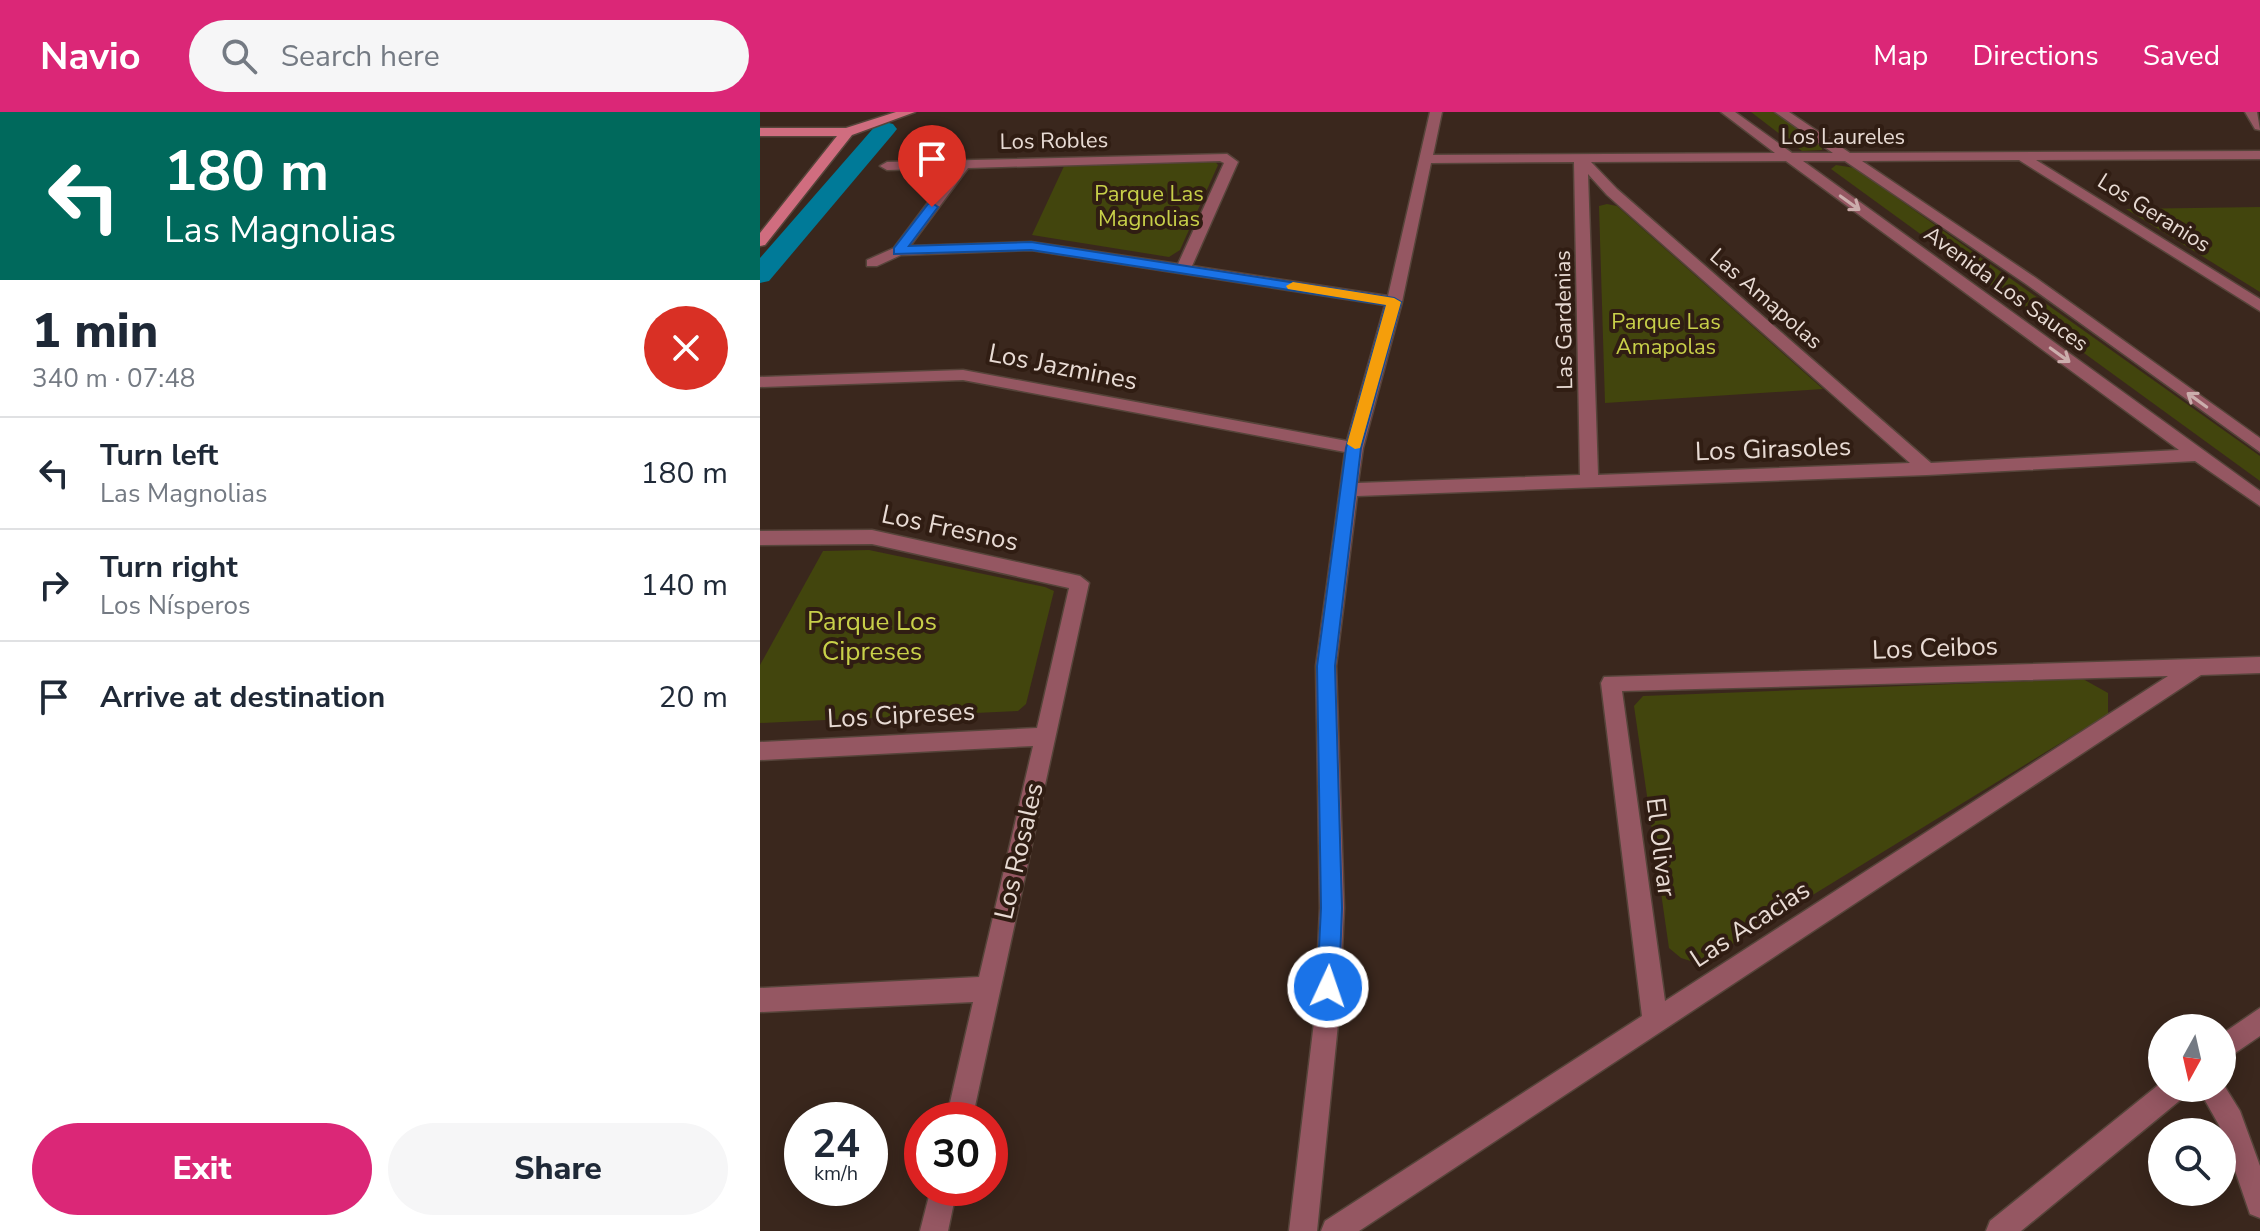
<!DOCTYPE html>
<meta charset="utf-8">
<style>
:root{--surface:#fff;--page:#f6f6f7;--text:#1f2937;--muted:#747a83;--line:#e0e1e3;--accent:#db2777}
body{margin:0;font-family:"Nunito Sans",sans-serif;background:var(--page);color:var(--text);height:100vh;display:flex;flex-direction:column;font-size:30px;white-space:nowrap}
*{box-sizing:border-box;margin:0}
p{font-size:26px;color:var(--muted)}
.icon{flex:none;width:44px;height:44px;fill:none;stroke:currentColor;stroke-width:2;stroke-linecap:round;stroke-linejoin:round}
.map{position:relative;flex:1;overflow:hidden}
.details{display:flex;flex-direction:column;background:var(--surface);width:760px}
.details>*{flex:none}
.top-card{background:#00695c;color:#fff;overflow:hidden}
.needle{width:52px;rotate:188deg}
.controls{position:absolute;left:1388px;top:902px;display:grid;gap:16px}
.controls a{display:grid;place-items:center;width:88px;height:88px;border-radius:50%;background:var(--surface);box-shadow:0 4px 20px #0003;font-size:40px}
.speed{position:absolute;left:24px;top:990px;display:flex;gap:16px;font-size:40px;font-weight:700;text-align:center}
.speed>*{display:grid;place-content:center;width:104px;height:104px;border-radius:50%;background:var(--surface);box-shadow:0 4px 20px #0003;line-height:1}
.speed small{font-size:20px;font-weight:400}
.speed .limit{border:12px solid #d22;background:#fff;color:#111}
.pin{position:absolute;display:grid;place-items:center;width:68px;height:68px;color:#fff;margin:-82px -34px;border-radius:50% 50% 50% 0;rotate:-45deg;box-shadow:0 0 8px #0007}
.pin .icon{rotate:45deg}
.me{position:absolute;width:88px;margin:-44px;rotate:3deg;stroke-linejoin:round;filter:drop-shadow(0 0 6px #0008)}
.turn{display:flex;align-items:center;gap:28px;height:168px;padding:0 32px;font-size:36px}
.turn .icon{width:104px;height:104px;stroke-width:2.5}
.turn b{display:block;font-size:56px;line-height:68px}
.round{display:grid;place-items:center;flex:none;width:84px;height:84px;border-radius:42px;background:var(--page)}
.head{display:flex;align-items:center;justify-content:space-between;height:136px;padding:0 32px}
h1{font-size:48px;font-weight:800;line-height:60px}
.action{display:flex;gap:16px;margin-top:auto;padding:16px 32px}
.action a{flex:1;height:92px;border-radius:48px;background:var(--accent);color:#fff;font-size:32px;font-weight:800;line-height:92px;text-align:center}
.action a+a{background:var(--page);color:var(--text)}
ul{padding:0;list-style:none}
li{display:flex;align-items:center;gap:24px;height:112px;padding:0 32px;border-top:2px solid var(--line)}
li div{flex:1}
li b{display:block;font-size:30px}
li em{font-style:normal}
header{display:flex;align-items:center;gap:48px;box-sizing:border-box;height:112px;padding:0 40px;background:var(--accent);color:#fff}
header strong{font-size:38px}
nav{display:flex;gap:44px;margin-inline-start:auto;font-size:28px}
.search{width:560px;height:72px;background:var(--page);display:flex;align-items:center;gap:20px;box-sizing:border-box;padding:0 28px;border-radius:44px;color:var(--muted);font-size:30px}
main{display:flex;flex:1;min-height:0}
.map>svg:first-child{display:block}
.green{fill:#42450d}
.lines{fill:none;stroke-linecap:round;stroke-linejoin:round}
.canal{fill:#007a98;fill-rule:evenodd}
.street-casing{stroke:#56443a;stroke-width:3}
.secondary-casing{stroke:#56443a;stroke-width:3}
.street{fill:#955762;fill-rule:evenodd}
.secondary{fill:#d06d7f;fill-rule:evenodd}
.oneway{stroke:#cbadac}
.route{fill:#1a73e8;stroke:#114b97;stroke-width:2}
.slow{fill:#f59e0b}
.labels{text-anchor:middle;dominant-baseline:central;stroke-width:8;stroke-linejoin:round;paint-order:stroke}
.far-street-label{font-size:22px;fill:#e8dbd4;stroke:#301d13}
.far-park-label{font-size:22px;fill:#c8d049;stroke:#301d13}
.street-label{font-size:26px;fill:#e8dbd4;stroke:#301d13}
.park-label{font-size:26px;fill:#c8d049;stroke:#301d13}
</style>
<header>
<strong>Navio</strong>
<div class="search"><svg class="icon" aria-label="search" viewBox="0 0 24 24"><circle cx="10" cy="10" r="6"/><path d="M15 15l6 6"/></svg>Search here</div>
<nav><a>Map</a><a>Directions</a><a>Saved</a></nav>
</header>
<main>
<section class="details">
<div class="top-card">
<div class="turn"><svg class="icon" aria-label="left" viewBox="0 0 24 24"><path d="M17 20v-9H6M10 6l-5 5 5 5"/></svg><div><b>180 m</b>Las Magnolias</div></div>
</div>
<div class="head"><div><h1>1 min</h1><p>340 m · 07:48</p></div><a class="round" style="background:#d93025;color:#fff"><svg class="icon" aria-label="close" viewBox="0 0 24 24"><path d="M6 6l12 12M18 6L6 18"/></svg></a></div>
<ul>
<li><svg class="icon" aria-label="left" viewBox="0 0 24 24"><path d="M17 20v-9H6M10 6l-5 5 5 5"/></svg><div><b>Turn left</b><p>Las Magnolias</p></div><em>180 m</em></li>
<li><svg class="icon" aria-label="right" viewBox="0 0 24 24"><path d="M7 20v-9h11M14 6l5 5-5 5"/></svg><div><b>Turn right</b><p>Los Nísperos</p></div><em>140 m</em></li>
<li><svg class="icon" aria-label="arrive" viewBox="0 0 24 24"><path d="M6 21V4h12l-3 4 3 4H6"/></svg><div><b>Arrive at destination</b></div><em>20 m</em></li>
</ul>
<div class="action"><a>Exit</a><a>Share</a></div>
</section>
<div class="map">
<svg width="1500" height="1119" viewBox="0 0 1500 1119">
<rect width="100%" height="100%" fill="#3a271d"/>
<!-- green -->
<g class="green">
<path d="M991 0H1014L1062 33V38L1042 39Z"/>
<path d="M453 47 458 53 420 138 409 145 272 123 305 52Z"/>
<path d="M1076 53 1095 56 1500 344V369L1071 57Z"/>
<path d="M847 92 857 94 1063 277 845 291 839 94Z"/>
<path d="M1500 95V180L1366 97Z"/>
<path d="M109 438 285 475 294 479 266 592 258 599 0 611V553L63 439Z"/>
<path d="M1323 567 1348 581V602L940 852 921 846 909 836 874 594 883 584Z"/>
</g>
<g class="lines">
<!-- canal -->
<path class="canal" d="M125 10 133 12 137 17 133 22 9 169 0 171V146L117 12Z"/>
<defs>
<g id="street">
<path d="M670 0H682L673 43 1015 41 961 0H975L1032 41H1073L1015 0H1029L1090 41 1500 39V47L1276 48 1500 187V199L1259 48 1102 49 1276 166 1500 326V340L1266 172 1085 49H1043L1500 379V394L1435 349 1167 363 597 384 576 554 584 796 579 902 557 1119H529L555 902 560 796 556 554 585 340 203 268 0 275V265L203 258 587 329 625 193 271 138 141 143 117 154H107V148L134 136 194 56 127 58 120 54 127 50 467 42 478 50 432 154 628 184ZM460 49 464 51 418 152 271 130 150 134 208 56ZM1026 49 1419 338 1171 351 857 77 831 50ZM814 50 820 363 598 371 603 336 642 190 671 51ZM828 62 847 83 1150 351 838 363Z"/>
<path d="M1485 0H1497L1500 18 1495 17Z"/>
<path d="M112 418 320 464 329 471 212 1008H186L213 890 0 900V876L219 865 273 634 0 648V630L277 616 309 476 112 432 0 433V419Z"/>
<path d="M1500 545V561L1441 563 599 1119H561L565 1109 882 904 841 571 844 565ZM1408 564 905 889 862 579Z"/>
<path d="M1500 896V924L1462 950V922Z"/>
<path d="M1402 970V976H1428L1424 985 1261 1119H1226L1230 1109Z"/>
<path d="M1462 970 1480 999 1500 1054V1106L1490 1102 1460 1015 1438 976H1462Z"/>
<path d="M171 1076H197L188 1119H160Z"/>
</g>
<path id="secondary" d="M136 0H155L92 23 5 133 0 134V121L77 24H0V16H86Z"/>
</defs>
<!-- street casing -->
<use href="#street" class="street-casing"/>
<!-- secondary casing -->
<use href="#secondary" class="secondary-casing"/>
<!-- street -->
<use href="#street" class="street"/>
<!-- secondary -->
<use href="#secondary" class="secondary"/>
</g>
<!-- one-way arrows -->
<defs><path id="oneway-shaft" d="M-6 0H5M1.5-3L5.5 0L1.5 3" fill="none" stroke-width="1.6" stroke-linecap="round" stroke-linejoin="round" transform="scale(2)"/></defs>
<g class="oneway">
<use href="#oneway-shaft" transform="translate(1090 91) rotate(36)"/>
<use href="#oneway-shaft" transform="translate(1300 243) rotate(36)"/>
<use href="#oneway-shaft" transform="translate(1437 288) rotate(-144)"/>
</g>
<!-- route -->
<path class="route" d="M172 91 178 95 149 134 271 130 634 186 641 190 601 336 575 554 582 796 579 875 576 883 568 886 560 883 557 875 561 796 557 554 586 336 626 193 271 138 134 142V136L168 92Z"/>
<!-- slow -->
<path class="slow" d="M533 170 634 186 641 190 600 336 595 337 587 332 626 193 528 177 526 174Z"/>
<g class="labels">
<!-- far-street labels -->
<g class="far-street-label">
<text x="1083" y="25">Los Laureles</text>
<text transform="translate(294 29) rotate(-1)">Los Robles</text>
<text transform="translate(1394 101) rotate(32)">Los Geranios</text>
<text transform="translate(1246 177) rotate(36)">Avenida Los Sauces</text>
<text transform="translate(1006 187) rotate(41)">Las Amapolas</text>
<text transform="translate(804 208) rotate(-91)">Las Gardenias</text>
</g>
<!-- far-park labels -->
<g class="far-park-label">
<text x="389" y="82">Parque Las<tspan x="389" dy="25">Magnolias</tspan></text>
<text x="906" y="210">Parque Las<tspan x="906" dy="25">Amapolas</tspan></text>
</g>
<!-- street labels -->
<g class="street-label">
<text transform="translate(303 255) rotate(11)">Los Jazmines</text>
<text transform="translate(1013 337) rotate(-2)">Los Girasoles</text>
<text transform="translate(190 416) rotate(12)">Los Fresnos</text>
<text transform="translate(1175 536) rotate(-2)">Los Ceibos</text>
<text transform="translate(141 603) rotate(-3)">Los Cipreses</text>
<text transform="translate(901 735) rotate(83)">El Olivar</text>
<text transform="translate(259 739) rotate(-77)">Los Rosales</text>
<text transform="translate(990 812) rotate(-33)">Las Acacias</text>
</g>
<!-- park labels -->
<g class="park-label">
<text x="112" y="509">Parque Los<tspan x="112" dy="30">Cipreses</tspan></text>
</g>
</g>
</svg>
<div class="controls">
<a><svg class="needle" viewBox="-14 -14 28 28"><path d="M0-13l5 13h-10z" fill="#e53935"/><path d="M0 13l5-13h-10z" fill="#747a83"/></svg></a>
<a><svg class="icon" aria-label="search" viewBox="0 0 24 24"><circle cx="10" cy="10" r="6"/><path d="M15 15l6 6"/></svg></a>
</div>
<div class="speed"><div>24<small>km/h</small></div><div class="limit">30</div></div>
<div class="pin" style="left:172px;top:95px;background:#d93025"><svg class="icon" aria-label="arrive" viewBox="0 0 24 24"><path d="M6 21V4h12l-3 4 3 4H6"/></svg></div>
<svg class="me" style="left:568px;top:875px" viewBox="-20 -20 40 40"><circle r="17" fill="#1a73e8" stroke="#fff" stroke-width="3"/><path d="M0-11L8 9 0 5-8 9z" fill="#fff"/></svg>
</div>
</main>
